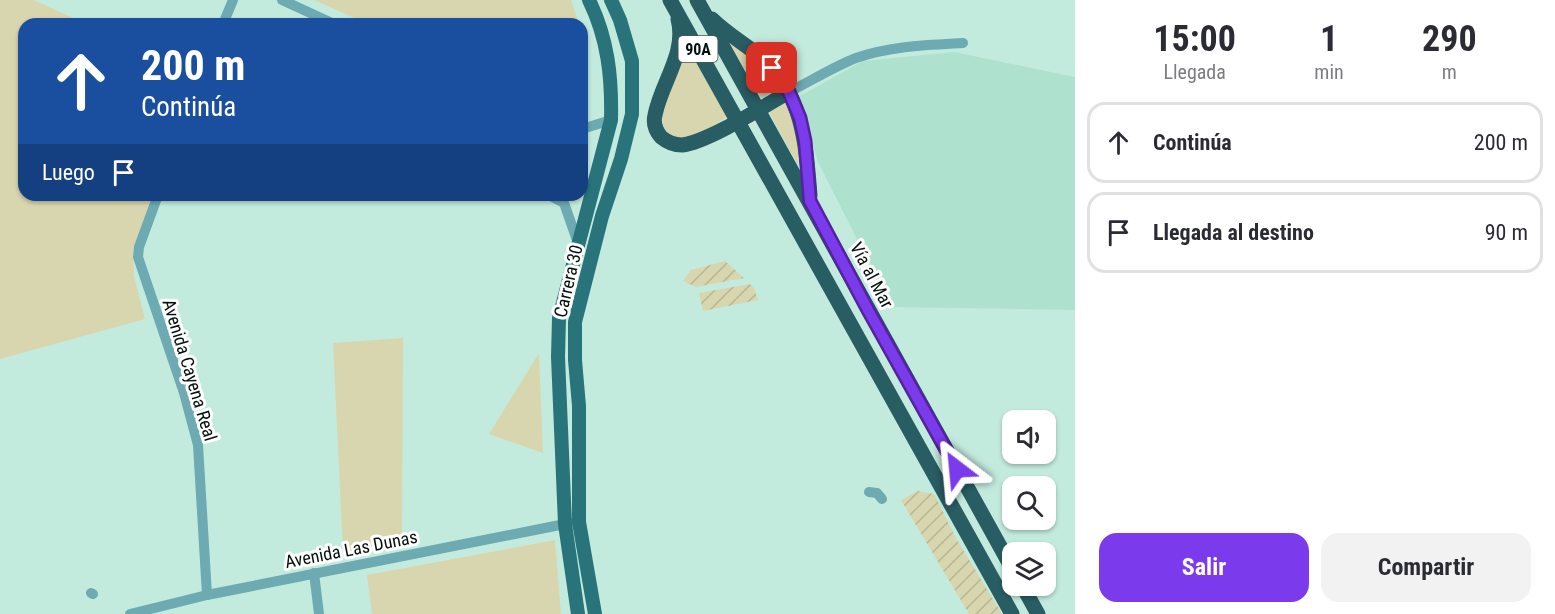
<!DOCTYPE html>
<html lang="es">
<meta charset="utf-8">
<style>
:root{--surface:#fff;--page:#f2f2f3;--text:#2b2b33;--muted:#7c7c81;--line:#e1e1e2;--accent:#7c3aed}
body{margin:0;font-family:"Roboto Condensed",sans-serif;background:var(--page);color:var(--text);height:100vh;display:flex;flex-direction:column;font-size:22px;white-space:nowrap}
*{box-sizing:border-box;margin:0}
p{font-size:20px;color:var(--muted)}
.icon{flex:none;width:33px;height:33px;fill:none;stroke:currentColor;stroke-width:2;stroke-linecap:round;stroke-linejoin:round}
.map{position:relative;flex:1;overflow:hidden}
.panel{display:flex;flex-direction:column;background:var(--surface);width:480px}
.panel>*{flex:none}
.top-card{position:absolute;left:18px;top:18px;width:570px;height:183px;border-radius:18px;box-shadow:0 2px 4px #0004;background:#1a4fa0;color:#fff;overflow:hidden}
.controls{position:absolute;left:1002px;top:410px;display:grid;gap:12px}
.controls a{display:grid;place-items:center;width:54px;height:54px;border-radius:12px;background:var(--surface);box-shadow:0 2px 4px #0004;font-size:30px}
.pin{position:absolute;display:grid;place-items:center;width:51px;height:51px;color:#fff;margin:-26px;border-radius:12px;box-shadow:0 3px 9px #0006}
.me{position:absolute;width:66px;margin:-33px;rotate:331deg;stroke-linejoin:round;filter:drop-shadow(0 0 4px #0008)}
.turn{display:flex;align-items:center;gap:21px;height:126px;padding:0 24px;font-size:27px}
.turn .icon{width:78px;height:78px;stroke-width:2.5}
.turn b{display:block;font-size:42px;line-height:51px}
.then{display:flex;align-items:center;height:57px;padding:0 24px;background:#0003;gap:12px;font-size:22px}
.eta{display:flex;justify-content:space-evenly;align-items:center;height:102px;text-align:center}
.eta b{font-size:36px;font-weight:700;line-height:42px}
.button{display:flex;gap:12px;margin-top:auto;padding:12px 24px}
.button a{flex:1;height:69px;border-radius:18px;background:var(--accent);color:#fff;font-size:24px;font-weight:700;line-height:69px;text-align:center}
.button a+a{background:var(--page);color:var(--text)}
ul{padding:0;list-style:none}
li{display:flex;align-items:center;gap:18px;height:81px;margin:0 12px 9px;padding:0 12px;border:3px solid var(--line);border-radius:18px}
li div{flex:1}
li b{display:block;font-size:22px}
li em{font-style:normal}
main{display:flex;flex:1;min-height:0}
.map>svg:first-child{display:block}
.built{fill:#afe1cf}
.green{fill:#d8d6ae}
.garden{fill:url(#garden-furrows)}
.lines{fill:none;stroke-linecap:round;stroke-linejoin:round}
.minor{stroke:#6daab1;stroke-width:10}
.major{stroke:#29747b;stroke-width:14}
.highway{stroke:#285d63;stroke-width:15}
.route-casing{stroke:#51269a;stroke-width:15}
.route{stroke:#7c3aed;stroke-width:10}
.labels{text-anchor:middle;dominant-baseline:central;stroke-width:6;stroke-linejoin:round;paint-order:stroke}
.shield{fill:#fff;stroke:#4f5854;stroke-width:1.5}
.shield-label{font-size:16px;font-weight:bold;fill:#03100b}
.street-label{font-size:18px;fill:#03100b;stroke:#fff}
</style>
<main>
<div class="map">
<svg width="1075" height="614" viewBox="0 0 1075 614">
<defs>
<pattern id="garden-furrows" width="10" height="10" patternUnits="userSpaceOnUse" patternTransform="scale(1.5)"><rect width="10" height="10" fill="#d8d6ae"/><path d="M-1 1l2-2M0 10L10 0M9 11l2-2" fill="none" stroke="#b8b794"/></pattern>
</defs>
<rect width="100%" height="100%" fill="#c3ebdd"/>
<!-- built -->
<path class="built" d="M954 52 1075 77V310L887 307 872 269 818 162 798 97 863 61Z"/>
<!-- green -->
<g class="green">
<path d="M0 0H34L86 24H24V195H152L133 251 134 276 145 319 0 359Z"/>
<path d="M314 0H571L579 24H368Z"/>
<path d="M582 32C588 56 590 77 582 100Z"/>
<path d="M726 38 772 76 773 90 762 98Z"/>
<path d="M686 43 727 117C712 125 688 148 670 134 663 129 662 121 662 112Z"/>
<path d="M790 101 801 143 798 165 769 112Z"/>
<path d="M403 338 402 542 343 553 333 343Z"/>
<path d="M539 353 543 453 489 434Z"/>
<path d="M555 540 561 614H372L367 575Z"/>
</g>
<!-- garden -->
<g class="garden">
<path d="M725 261 744 278 696 287 683 281 691 270Z"/>
<path d="M750 284 754 288 758 300 703 311 699 293Z"/>
<path d="M918 491 934 494 956 538 1002 614H969L901 500Z"/>
</g>
<g class="lines">
<!-- minor -->
<g class="minor">
<path d="M282 0 334 24"/>
<path d="M223 24 233 0"/>
<path d="M789 92C811 81 833 67 856 58 891 46 927 45 963 43"/>
<path d="M582 129 611 120"/>
<path d="M158 195 139 247 138 257 184 393 198 445 207 595"/>
<path d="M549 195 564 203 578 243"/>
<path d="M869 492 877 493 882 499"/>
<path d="M314 573 319 614"/>
<path d="M91 593 93 594"/>
<path d="M130 614 207 595 570 523"/>
</g>
<!-- major -->
<g class="major">
<path d="M578 614 565 524 558 357 559 318 611 120C612 77 608 39 589 0"/>
<path d="M595 614 579 522V406L575 360V322L602 216 621 159 632 114V61L620 20 611 0"/>
</g>
<!-- highway -->
<g class="highway">
<path d="M670 0 1012 614"/>
<path d="M697 0 1012 568"/>
<path d="M678 19C687 53 661 83 655 115 653 123 656 131 661 137 667 142 675 145 682 145 708 142 764 106 789 92"/>
<path d="M712 19C727 34 747 45 763 59 803 94 806 146 810 195"/>
<path d="M1022 585 1038 614"/>
</g>
</g>
<g class="lines">
<defs>
<path id="route" d="M772 68 789 92 800 118 805 141 810 201 868 310 957 469"/>
</defs>
<!-- route casing -->
<use href="#route" class="route-casing"/>
<!-- route -->
<use href="#route" class="route"/>
</g>
<g class="labels">
<!-- shield labels -->
<rect class="shield" x="678.5" y="36" width="39" height="26" rx="4.5"/>
<g class="shield-label">
<text x="698" y="49">90A</text>
</g>
<!-- street labels -->
<g class="street-label">
<text transform="translate(872 275) rotate(62)">Vía al Mar</text>
<text transform="translate(568 281) rotate(-77)">Carrera 30</text>
<text transform="translate(190 370) rotate(73)">Avenida Cayena Real</text>
<text transform="translate(351 549) rotate(-11)">Avenida Las Dunas</text>
</g>
</g>
</svg>
<div class="controls">
<a><svg class="icon" aria-label="sound" viewBox="0 0 24 24"><path d="M4 9h4l5-4v14l-5-4H4zM17 9q2 3 0 6"/></svg></a>
<a><svg class="icon" aria-label="search" viewBox="0 0 24 24"><circle cx="10" cy="10" r="6"/><path d="M15 15l6 6"/></svg></a>
<a><svg class="icon" aria-label="layers" viewBox="0 0 24 24"><path d="M12 4l9 5-9 5-9-5zM3 14l9 5 9-5"/></svg></a>
</div>
<div class="pin" style="left:772px;top:68px;background:#d93025"><svg class="icon" aria-label="arrive" viewBox="0 0 24 24"><path d="M6 21V4h12l-3 4 3 4H6"/></svg></div>
<svg class="me" style="left:957px;top:469px" viewBox="-20 -20 40 40"><path d="M0-17L14 15 0 8-14 15z" fill="#7c3aed" stroke="#fff" stroke-width="4"/></svg>
<div class="top-card">
<div class="turn"><svg class="icon" aria-label="ahead" viewBox="0 0 24 24"><path d="M12 20V5M6 11l6-6 6 6"/></svg><div><b>200 m</b>Continúa</div></div>
<div class="then">Luego<svg class="icon" aria-label="arrive" viewBox="0 0 24 24"><path d="M6 21V4h12l-3 4 3 4H6"/></svg></div>
</div>
</div>
<section class="panel">
<div class="eta">
<div><b>15:00</b><p>Llegada</p></div>
<div><b>1</b><p>min</p></div>
<div><b>290</b><p>m</p></div>
</div>
<ul>
<li><svg class="icon" aria-label="ahead" viewBox="0 0 24 24"><path d="M12 20V5M6 11l6-6 6 6"/></svg><div><b>Continúa</b></div><em>200 m</em></li>
<li><svg class="icon" aria-label="arrive" viewBox="0 0 24 24"><path d="M6 21V4h12l-3 4 3 4H6"/></svg><div><b>Llegada al destino</b></div><em>90 m</em></li>
</ul>
<div class="button"><a>Salir</a><a>Compartir</a></div>
</section>
</main>
